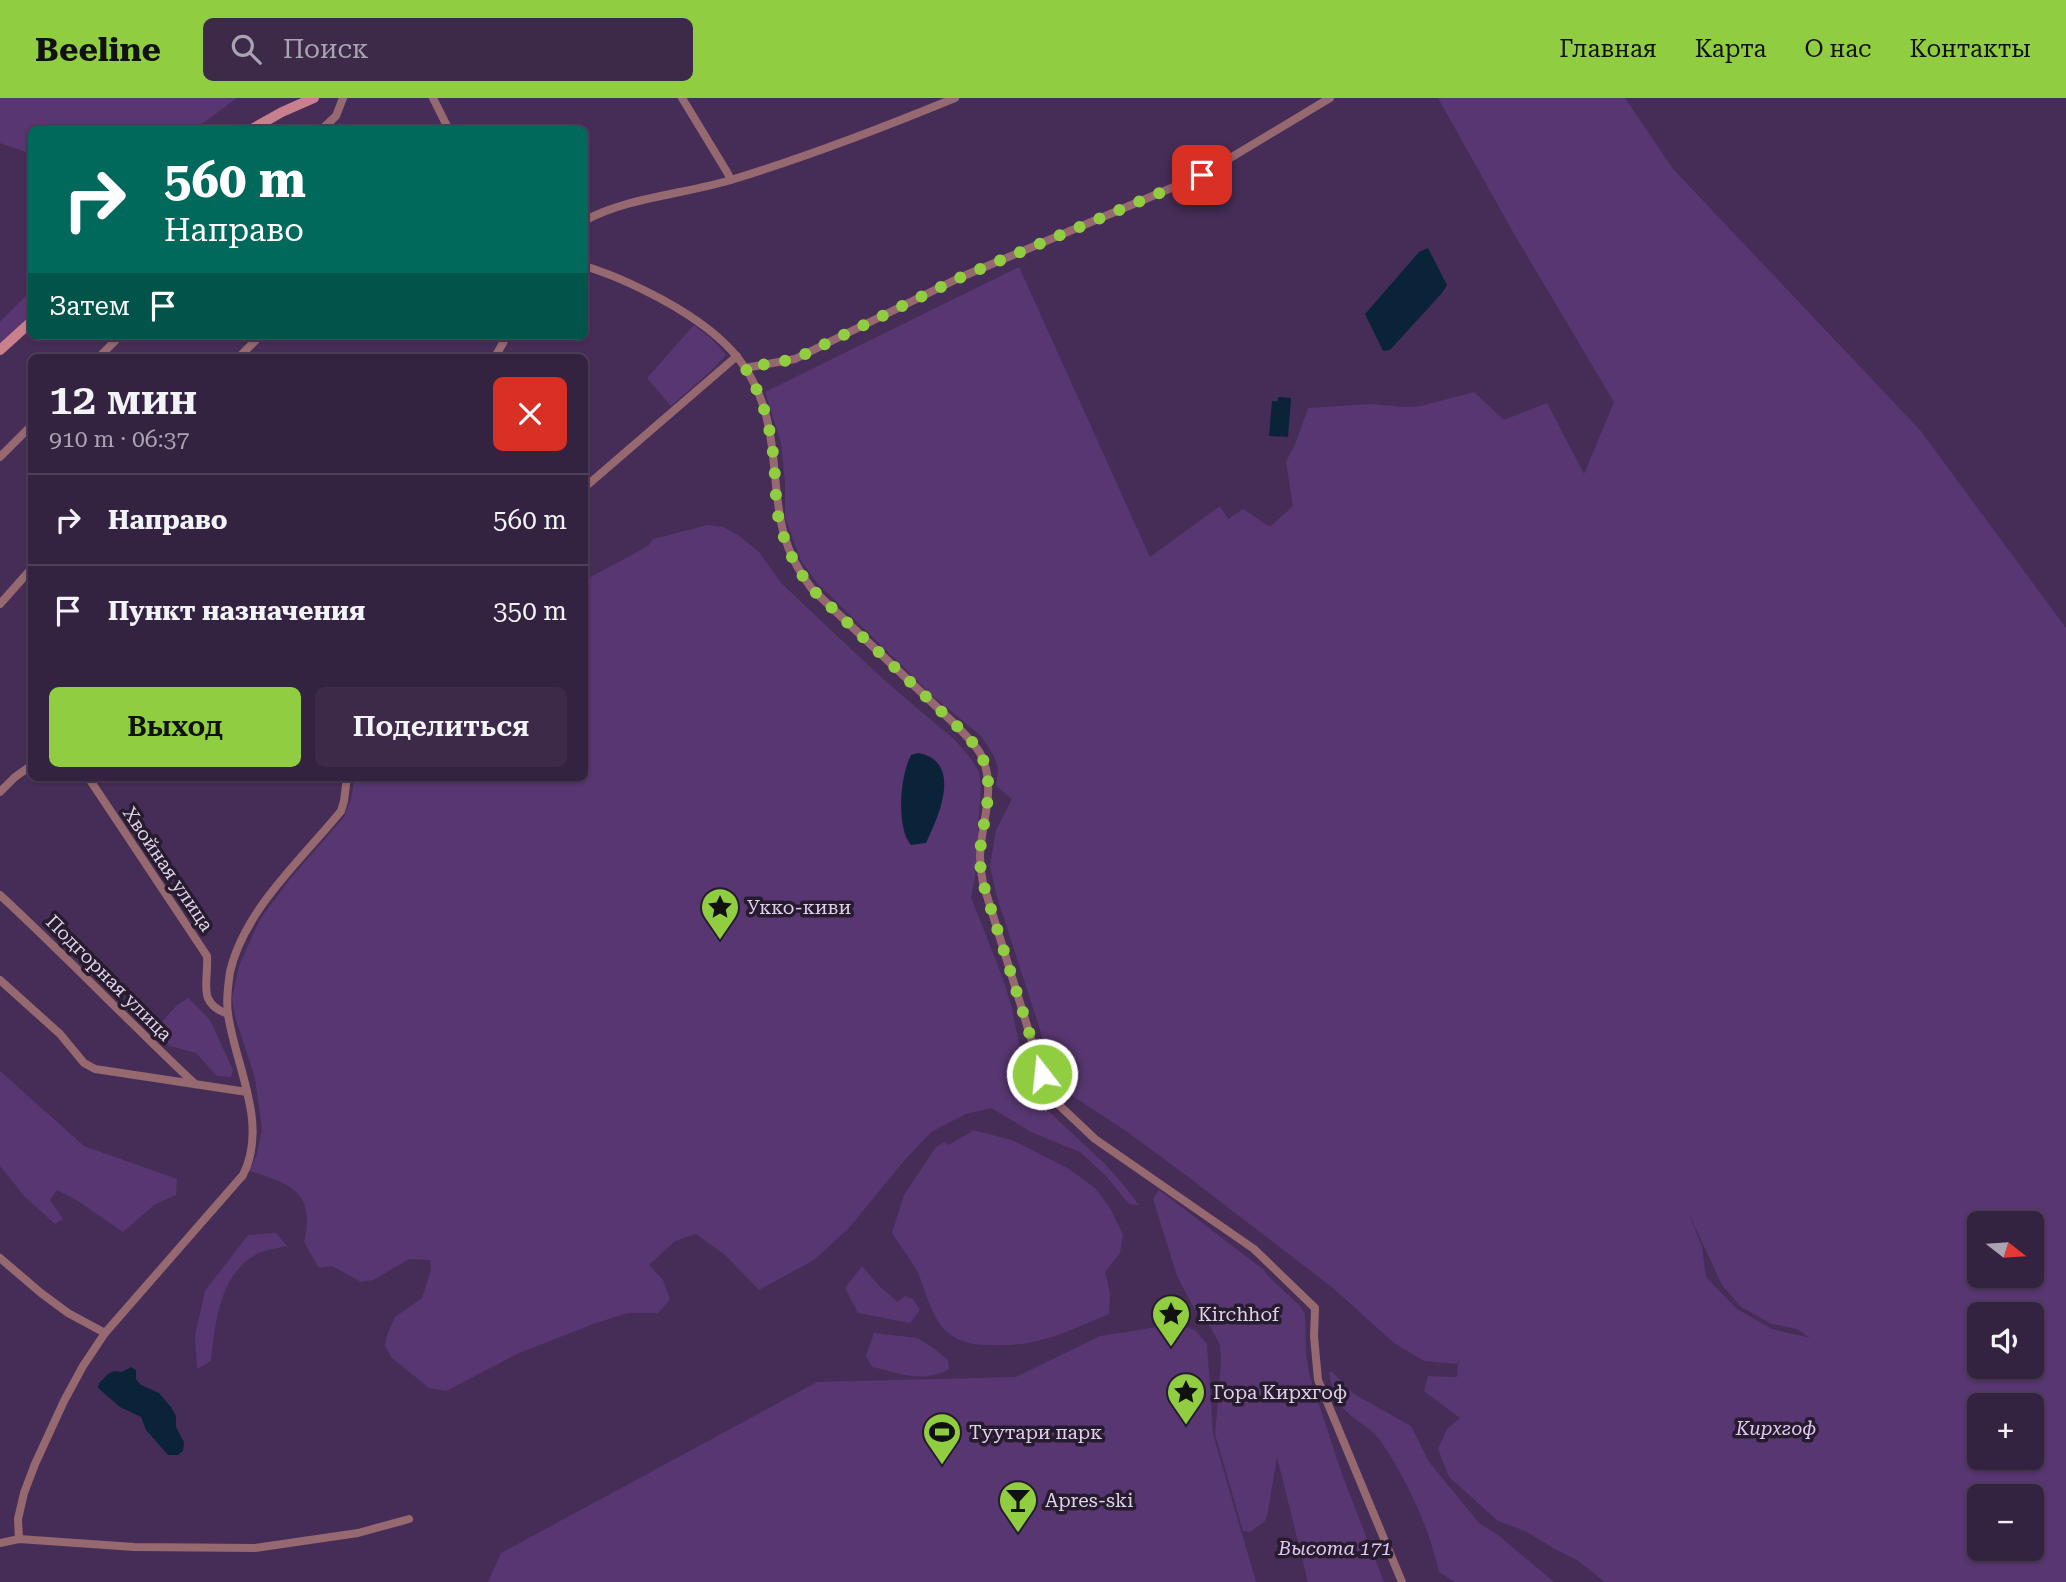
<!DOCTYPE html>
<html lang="ru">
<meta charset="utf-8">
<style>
:root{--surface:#342241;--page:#3c2a48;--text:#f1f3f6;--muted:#a9a4b1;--line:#4e3f5a;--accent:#91cd40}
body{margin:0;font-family:"Roboto Serif",serif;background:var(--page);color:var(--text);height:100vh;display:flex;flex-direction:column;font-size:26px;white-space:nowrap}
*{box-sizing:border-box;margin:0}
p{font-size:23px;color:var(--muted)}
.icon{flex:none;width:38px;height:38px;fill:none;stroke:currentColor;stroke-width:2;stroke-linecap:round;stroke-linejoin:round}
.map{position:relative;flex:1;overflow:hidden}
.side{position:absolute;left:28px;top:256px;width:560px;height:427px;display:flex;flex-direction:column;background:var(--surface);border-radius:10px;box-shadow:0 2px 5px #0004,0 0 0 2px var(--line)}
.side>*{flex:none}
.guide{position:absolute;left:28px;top:28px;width:560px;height:214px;border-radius:10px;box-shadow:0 2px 5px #0004,0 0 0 2px var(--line);background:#00695c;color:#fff;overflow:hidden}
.needle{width:46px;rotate:107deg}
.buttons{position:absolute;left:1967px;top:1113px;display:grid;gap:14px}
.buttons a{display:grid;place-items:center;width:77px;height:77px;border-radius:10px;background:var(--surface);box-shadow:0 2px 5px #0004,0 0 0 2px var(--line);font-size:35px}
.pin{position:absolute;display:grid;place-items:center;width:60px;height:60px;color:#fff;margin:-30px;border-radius:14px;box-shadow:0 4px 10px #0006}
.me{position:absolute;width:77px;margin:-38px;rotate:344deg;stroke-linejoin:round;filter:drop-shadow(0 0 5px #0008)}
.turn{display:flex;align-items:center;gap:24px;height:147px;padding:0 21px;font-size:32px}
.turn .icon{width:91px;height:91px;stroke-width:2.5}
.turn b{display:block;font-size:49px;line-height:60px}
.then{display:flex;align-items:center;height:66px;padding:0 21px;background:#0003;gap:14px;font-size:26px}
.round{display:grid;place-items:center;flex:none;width:74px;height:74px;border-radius:10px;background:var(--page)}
.summary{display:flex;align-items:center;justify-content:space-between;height:119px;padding:0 21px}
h1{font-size:42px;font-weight:600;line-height:52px}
.primary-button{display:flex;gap:14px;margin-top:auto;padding:14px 21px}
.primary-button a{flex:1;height:80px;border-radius:10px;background:var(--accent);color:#111;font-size:28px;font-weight:600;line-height:80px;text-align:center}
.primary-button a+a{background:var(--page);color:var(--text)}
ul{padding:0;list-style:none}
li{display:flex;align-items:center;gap:21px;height:91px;padding:0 21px;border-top:2px solid var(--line)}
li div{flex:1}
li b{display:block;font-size:26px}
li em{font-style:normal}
header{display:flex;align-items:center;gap:42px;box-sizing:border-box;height:98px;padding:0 35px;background:var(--accent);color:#111}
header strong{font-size:33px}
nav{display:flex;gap:38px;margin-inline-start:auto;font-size:24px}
.search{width:490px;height:63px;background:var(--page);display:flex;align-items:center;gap:18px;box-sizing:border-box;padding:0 24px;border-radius:10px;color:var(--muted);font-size:26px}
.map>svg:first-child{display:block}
.green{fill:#583671;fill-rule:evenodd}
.water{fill:#0b2339}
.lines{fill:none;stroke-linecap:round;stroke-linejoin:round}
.street{stroke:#96686f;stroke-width:8}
.secondary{stroke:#c8818c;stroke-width:10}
.route{stroke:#91cd40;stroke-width:12;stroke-dasharray:0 21.6}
.labels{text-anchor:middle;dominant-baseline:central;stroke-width:7;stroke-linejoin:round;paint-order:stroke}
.street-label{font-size:19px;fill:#dfd1eb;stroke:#261c2e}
.poi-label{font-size:19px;fill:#dfd1eb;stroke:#261c2e;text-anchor:start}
.park-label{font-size:19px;font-style:italic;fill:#dfc7f2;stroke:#261c2e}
</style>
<header>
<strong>Beeline</strong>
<div class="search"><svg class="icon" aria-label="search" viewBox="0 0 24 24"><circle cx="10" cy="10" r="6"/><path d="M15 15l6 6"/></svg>Поиск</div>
<nav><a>Главная</a><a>Карта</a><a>О нас</a><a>Контакты</a></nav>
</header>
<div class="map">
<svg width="2066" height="1484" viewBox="0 0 2066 1484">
<rect width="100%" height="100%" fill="#462d57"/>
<!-- green -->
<g class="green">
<path d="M0 0H237L195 31 32 32 31 56 0 45Z"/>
<path d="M1438 0H1625L1673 71 1920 332 2066 530V1484H1605L1577 1462 1553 1450 1525 1433 1498 1423 1449 1379 1438 1351 1447 1331 1460 1320 1424 1293 1428 1278 1457 1279 1458 1266 1462 1259 1457 1266 1424 1263 1394 1245 1333 1190 1187 1078 1126 1033 1071 997 1045 947 996 796 990 768 996 732 1012 701 996 688 998 671 994 658 981 638 934 599 817 485 801 463 785 419V384L781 345 765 294 1019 169 1150 459 1220 408 1228 421 1243 411 1270 429 1293 408 1286 364 1296 344 1308 310 1372 306 1404 309 1421 308 1474 294 1504 322 1547 305 1584 376 1614 304 1517 141ZM1689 1116 1722 1187 1741 1209 1772 1226 1797 1231 1810 1240 1772 1231 1737 1211 1706 1179 1702 1149ZM1979 1125H2032V1178H1979ZM1979 1216H2032V1269H1979ZM1979 1307H2032V1360H1979ZM1979 1398H2032V1451H1979Z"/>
<path d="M31 193V218L0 246V224Z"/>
<path d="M694 227 712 241 726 257 715 269 671 308 647 280Z"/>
<path d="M708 427 723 429 738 437 759 454 782 486 883 581 957 644 972 662 979 674 981 688 975 779 971 799 1003 881 1011 907 1022 959 1043 1008 1105 1066 1121 1084 1139 1107 1129 1106 1106 1078 1080 1054 1033 1035 991 1010 966 1016 931 1034 903 1064 849 1130 814 1162 759 1192 725 1157 696 1136 675 1143 649 1167 663 1182 670 1202 658 1215H628L596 1225 519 1255 446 1293 429 1290 392 1260 385 1248 387 1237 395 1219 422 1200 431 1172 430 1162 409 1161 373 1182 361 1184 332 1168 319 1170 304 1144C316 1095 291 1085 249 1073L257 1056 262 1031 255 980 236 922 232 901 239 868 260 821 290 781 344 719 351 701 355 679H584L585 482 648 448 653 441ZM918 655C929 657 934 658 938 668L941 709 928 739 906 741C900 725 900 690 906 674 908 667 914 661 918 655Z"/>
<path d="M188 900 210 922 233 972 231 979 217 978 196 955 159 945 153 934 176 908Z"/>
<path d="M0 973 84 1048 177 1081 176 1097 154 1107 123 1134 75 1101 57 1092 50 1102 63 1121 55 1126 25 1099 0 1068Z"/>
<path d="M973 1032 1012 1042 1069 1071 1095 1090 1110 1110 1123 1137 1120 1155 1105 1174 1110 1195 1109 1216C1064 1234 1042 1249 991 1247 975 1247 959 1245 946 1233 931 1219 926 1193 918 1175 911 1161 900 1148 892 1135L904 1097 936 1049 944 1044 949 1047C957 1041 965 1039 973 1032Z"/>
<path d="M1159 1092 1264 1172 1268 1178 1301 1209 1305 1216 1306 1256 1310 1279 1343 1379 1384 1484H1308L1277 1359 1268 1413 1265 1423 1250 1434 1243 1433 1215 1336 1221 1265 1220 1247 1210 1228 1198 1218 1177 1178 1153 1101Z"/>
<path d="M276 1135 287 1148C279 1150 269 1151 261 1154 220 1172 215 1224 211 1263L197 1271 195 1237 205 1193 248 1137Z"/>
<path d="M862 1168 880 1189 898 1204 905 1198 913 1201 920 1212 910 1225 858 1215 845 1190Z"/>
<path d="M1177 1226 1195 1232 1207 1246 1213 1336 1256 1484H488L501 1455 817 1284 1016 1279 1100 1238Z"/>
<path d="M874 1235 918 1240 936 1252 948 1262 949 1271C921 1286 901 1275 872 1269L866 1258Z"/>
<path d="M1329 1274H1332L1354 1296 1411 1328 1429 1364 1479 1425 1498 1437 1554 1484H1455L1439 1474C1429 1429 1406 1379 1379 1341 1368 1327 1349 1320 1339 1305 1333 1297 1331 1284 1329 1274Z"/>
</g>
<!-- water -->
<g class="water">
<path d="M1428 150 1447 187 1442 195 1390 252 1383 253 1365 216 1419 154Z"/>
<path d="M1278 299 1291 300 1288 339 1269 338 1272 303H1278Z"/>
<path d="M918 655C964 664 938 719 926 745L911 747C896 728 900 678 911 657Z"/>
<path d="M131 1269 136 1272V1281L141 1287 159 1295 171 1309 176 1318V1329L184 1344 183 1353 178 1357H168L146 1332 141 1319 120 1309 98 1290 99 1285 108 1276 115 1273 122 1274Z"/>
</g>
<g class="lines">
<!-- street -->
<g class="street">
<path d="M433 0 449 32"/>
<path d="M682 0 727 74 731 82"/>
<path d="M321 32 336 18 343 0"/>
<path d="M584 123C627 99 687 96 734 81 809 58 882 30 955 0"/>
<path d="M584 168C612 176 637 188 663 202 727 237 763 273 772 349 779 405 775 443 812 491L959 630C966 638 975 646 980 655 998 689 981 723 980 758 980 767 981 776 983 785L1042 976 1059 1007 1095 1041 1254 1151 1315 1210 1314 1238 1318 1282 1402 1484"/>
<path d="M99 259 120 238"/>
<path d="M239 259 260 238"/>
<path d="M495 259 507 238"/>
<path d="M745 270 795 261 959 180 1202 77 1330 0"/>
<path d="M0 359 32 327"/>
<path d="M584 390 737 258"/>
<path d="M0 506 32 470"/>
<path d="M88 679 207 858C209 884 196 905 228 916"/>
<path d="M0 694 15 679 32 667"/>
<path d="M0 797C66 858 129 924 195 986"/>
<path d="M0 882 60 936 84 965 95 971 247 994"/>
<path d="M0 1160 41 1195 68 1215 105 1235"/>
<path d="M19 1441 18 1421 24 1395 35 1366 64 1303 83 1268 105 1235 243 1077C269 1026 235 967 228 916 226 903 228 887 230 874 244 812 302 761 341 713L344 703 347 679"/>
<path d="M0 1445 19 1441 134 1449 255 1450 358 1435 409 1421"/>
</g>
<!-- secondary -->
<g class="secondary">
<path d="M250 32 282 14 314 0"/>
<path d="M0 252 32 223"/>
</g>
</g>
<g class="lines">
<!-- route -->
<path class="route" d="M1042 976 983 785C981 776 980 767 980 758 981 723 998 689 980 655 975 646 967 638 959 630L812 491C798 473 788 454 782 433 776 416 776 397 775 379 773 341 766 302 745 270L795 261 959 180 1202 77"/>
</g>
<!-- icons -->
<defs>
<symbol id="sight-pin" viewBox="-11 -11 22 30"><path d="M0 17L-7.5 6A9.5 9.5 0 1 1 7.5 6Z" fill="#91cd40" stroke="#261c2e"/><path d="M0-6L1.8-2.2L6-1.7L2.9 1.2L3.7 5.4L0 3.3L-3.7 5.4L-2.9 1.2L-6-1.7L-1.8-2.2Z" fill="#111"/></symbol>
<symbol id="stadium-pin" viewBox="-11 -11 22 30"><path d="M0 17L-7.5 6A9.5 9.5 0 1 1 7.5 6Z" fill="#91cd40" stroke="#261c2e"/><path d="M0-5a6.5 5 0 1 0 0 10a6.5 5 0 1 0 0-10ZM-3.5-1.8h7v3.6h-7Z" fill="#111"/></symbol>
<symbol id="bar-pin" viewBox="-11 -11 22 30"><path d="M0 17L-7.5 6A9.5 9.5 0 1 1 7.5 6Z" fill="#91cd40" stroke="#261c2e"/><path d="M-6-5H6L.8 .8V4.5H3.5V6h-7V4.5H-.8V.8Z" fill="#111"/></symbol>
</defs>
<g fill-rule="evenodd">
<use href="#sight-pin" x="698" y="787" width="44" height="60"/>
<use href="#sight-pin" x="1149" y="1194" width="44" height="60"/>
<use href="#sight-pin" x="1164" y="1272" width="44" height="60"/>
<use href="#stadium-pin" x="920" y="1312" width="44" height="60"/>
<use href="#bar-pin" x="996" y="1380" width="44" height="60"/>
</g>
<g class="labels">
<!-- street labels -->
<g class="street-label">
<text transform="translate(168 771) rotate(56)">Хвойная улица</text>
<text transform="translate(109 880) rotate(45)">Подгорная улица</text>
</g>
<!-- poi labels -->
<g class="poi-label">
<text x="747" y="809">Укко-киви</text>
<text x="1198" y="1216">Kirchhof</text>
<text x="1213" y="1294">Гора Кирхгоф</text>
<text x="969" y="1334">Туутари парк</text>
<text x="1045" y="1402">Apres-ski</text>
</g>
<!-- park labels -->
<g class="park-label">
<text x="1776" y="1330">Кирхгоф</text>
<text x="1335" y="1450">Высота 171</text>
</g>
</g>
</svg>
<div class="buttons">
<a><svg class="needle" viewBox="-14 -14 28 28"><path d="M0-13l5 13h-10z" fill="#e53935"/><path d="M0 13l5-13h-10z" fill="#a9a4b1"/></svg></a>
<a><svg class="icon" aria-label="sound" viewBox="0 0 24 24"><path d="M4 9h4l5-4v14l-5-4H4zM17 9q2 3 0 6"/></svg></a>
<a>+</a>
<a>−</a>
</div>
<div class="pin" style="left:1202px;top:77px;background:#d93025"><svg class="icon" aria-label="arrive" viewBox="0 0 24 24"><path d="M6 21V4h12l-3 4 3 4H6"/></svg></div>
<svg class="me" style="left:1042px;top:976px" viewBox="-20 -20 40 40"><circle r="17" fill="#91cd40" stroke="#fff" stroke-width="3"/><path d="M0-11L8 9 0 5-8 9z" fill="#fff"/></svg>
<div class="guide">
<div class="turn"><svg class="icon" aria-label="right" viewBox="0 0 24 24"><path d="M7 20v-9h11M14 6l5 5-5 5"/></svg><div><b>560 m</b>Направо</div></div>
<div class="then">Затем<svg class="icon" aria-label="arrive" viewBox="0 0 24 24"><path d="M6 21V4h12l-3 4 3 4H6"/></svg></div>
</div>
<section class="side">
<div class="summary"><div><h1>12 мин</h1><p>910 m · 06:37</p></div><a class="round" style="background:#d93025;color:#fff"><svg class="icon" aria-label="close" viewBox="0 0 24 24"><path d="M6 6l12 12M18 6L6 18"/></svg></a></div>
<ul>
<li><svg class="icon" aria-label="right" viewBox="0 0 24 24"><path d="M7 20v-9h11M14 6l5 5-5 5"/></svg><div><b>Направо</b></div><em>560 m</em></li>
<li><svg class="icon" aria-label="arrive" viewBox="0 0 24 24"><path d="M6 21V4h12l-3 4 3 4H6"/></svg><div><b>Пункт назначения</b></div><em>350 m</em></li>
</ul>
<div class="primary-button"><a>Выход</a><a>Поделиться</a></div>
</section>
</div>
